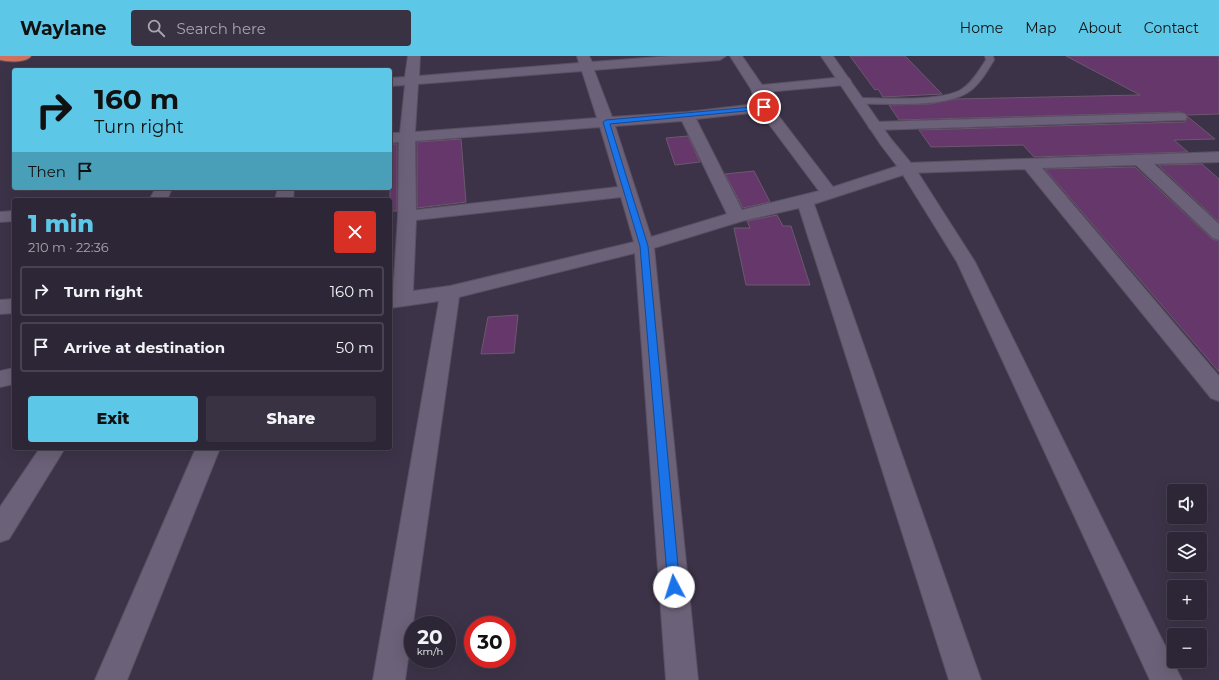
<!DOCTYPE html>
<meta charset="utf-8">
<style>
:root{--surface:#2d2636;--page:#393242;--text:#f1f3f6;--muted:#a7a5ad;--line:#484351;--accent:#5cc7e7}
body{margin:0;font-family:Montserrat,sans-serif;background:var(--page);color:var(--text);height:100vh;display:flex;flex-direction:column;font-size:15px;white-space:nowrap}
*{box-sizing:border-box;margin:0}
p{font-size:13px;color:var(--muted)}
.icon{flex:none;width:22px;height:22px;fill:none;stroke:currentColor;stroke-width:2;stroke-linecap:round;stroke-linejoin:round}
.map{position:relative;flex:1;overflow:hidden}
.panel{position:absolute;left:12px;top:142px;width:380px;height:252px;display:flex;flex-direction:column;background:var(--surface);border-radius:4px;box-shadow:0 4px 16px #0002,0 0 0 1px var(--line)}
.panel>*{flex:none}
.guide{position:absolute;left:12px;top:12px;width:380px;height:122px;border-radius:4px;box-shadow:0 4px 16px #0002,0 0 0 1px var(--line);background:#5cc7e7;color:#111;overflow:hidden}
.fabs{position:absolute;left:1167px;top:428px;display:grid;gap:8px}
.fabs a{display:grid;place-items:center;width:40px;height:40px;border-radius:4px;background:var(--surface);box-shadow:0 4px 16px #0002,0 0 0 1px var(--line);font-size:20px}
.speed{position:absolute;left:404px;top:560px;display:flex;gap:8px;font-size:20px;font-weight:700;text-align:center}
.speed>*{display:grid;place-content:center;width:52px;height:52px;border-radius:50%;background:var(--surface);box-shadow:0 4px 16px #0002,0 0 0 1px var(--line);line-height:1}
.speed small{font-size:10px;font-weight:400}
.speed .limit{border:6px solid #d22;background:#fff;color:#111}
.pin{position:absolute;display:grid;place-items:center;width:34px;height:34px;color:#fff;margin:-17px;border:2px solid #fff;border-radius:50%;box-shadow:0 1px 4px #0007}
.me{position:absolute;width:44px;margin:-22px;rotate:355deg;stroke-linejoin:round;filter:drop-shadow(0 0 3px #0008)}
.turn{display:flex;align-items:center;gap:14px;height:84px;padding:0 16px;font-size:18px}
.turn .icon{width:52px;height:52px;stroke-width:2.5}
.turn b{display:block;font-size:28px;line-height:34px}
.then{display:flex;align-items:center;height:38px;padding:0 16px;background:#0003;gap:8px;font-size:15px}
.round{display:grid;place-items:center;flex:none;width:42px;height:42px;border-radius:4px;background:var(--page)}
.headline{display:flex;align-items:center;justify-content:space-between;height:68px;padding:0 16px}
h1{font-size:24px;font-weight:800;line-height:30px;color:var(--accent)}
.primary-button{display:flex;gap:8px;margin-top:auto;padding:8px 16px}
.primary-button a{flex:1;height:46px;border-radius:4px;background:var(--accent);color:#111;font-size:16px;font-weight:800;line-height:46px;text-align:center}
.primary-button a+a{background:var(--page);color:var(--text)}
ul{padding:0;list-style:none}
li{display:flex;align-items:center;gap:12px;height:50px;margin:0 8px 6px;padding:0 8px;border:2px solid var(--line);border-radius:4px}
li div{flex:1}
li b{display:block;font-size:15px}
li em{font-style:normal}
header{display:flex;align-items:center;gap:24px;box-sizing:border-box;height:56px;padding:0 20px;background:var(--accent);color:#111}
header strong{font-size:19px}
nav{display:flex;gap:22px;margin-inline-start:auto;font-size:14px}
.search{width:280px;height:36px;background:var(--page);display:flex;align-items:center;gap:10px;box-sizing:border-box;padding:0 14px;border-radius:4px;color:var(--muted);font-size:15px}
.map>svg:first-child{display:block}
.building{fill:#65376b;stroke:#6b596d}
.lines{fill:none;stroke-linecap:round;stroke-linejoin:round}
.lane-casing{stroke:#595063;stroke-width:2}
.street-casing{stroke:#595063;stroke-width:2}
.secondary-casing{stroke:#595063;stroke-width:2}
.highway-casing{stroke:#595063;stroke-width:2}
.lane{fill:#6b6178;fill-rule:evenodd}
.street{fill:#6b6178;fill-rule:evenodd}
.secondary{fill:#6b6178;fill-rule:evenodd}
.highway{fill:#d1715d;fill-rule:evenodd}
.route{fill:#1a73e8;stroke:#114b97}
</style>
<header>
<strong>Waylane</strong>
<div class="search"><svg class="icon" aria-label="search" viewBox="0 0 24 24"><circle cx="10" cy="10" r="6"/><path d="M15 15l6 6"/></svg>Search here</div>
<nav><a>Home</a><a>Map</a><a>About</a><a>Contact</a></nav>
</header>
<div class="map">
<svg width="1219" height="624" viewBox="0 0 1219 624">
<rect width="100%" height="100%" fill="#3c3348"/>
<!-- building -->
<g class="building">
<path d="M850 0H905L942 38 883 41 878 33 875 34Z"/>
<path d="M1066 0H1219V58L1187 59 1180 56 899 64 889 49 930 48 956 43 1140 39Z"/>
<path d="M1188 61 1215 83 1174 84 1188 96 1034 101 1023 89 931 91 919 74 1185 66Z"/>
<path d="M688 80 700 106 675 109 666 82Z"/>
<path d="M461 83 466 146 417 152V86Z"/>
<rect x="390" y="88" width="7" height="67"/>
<path d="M1202 108 1219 123V166L1158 109Z"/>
<path d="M1135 111 1212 183 1219 185V316L1045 113Z"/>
<path d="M754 115 770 146 743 152 725 118Z"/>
<path d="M777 159 783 170H791L810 229H746L734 172H750L747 165Z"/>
<path d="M518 259 514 297 481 298 488 261Z"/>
</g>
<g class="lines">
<defs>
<path id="lane" d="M985 0H993L994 4C987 15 979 30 967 37 943 52 887 47 858 48L853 45 858 42C884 42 942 46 962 33 973 26 979 14 986 4Z"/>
<g id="street">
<path d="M408 0H420L419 20 579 7 577 0H589L592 6 671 0H726L720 4 594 14 612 61 687 56 756 48 751 33 730 0H742L762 29 844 21 849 22 851 25 849 28 844 29 766 36 771 50 833 131 907 107 1219 96V106L1154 108 1219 168V184L1213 182 1136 109 1042 112 1219 320V345L1211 342 1025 113 909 117 814 148 981 624H949L799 152 742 165 654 192 698 624H666L635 197 459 241 405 624H373L439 245 390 252V238H393L398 160 399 86 390 87V77H400L405 29 390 30V22L405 21ZM582 15 597 62 415 76 418 28ZM760 56 819 135 742 154 696 63ZM682 65 727 158 651 181 615 70ZM600 71 618 131 416 154 415 85ZM621 141 634 186 450 230 413 235 416 164Z"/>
<path d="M1180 57 1185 58 1187 61 1185 64 875 74 870 73 868 70 870 67 875 66Z"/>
<path d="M156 132H172L167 144H149Z"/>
<path d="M278 132H294L293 144H275Z"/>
<path d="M14 155V165L0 166V156Z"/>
<path d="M14 243V257L0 258V244Z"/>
<path d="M14 312V328L0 331V315Z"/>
<path d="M40 392H65L9 483 0 486V451Z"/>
<path d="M196 392H220L127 624H95Z"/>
</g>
<path id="secondary" d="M821 0H833L891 83 915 112 975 206 1182 624H1150L957 206 900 114 881 89Z"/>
<path id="highway" d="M0 0H31C27 7 7 6 0 4Z"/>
</defs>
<!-- lane casing -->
<use href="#lane" class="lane-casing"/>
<!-- street casing -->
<use href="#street" class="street-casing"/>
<!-- secondary casing -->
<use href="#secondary" class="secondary-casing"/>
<!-- highway casing -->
<use href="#highway" class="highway-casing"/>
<!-- lane -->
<use href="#lane" class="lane"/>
<!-- street -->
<use href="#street" class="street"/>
<!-- secondary -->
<use href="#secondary" class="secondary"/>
<!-- highway -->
<use href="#highway" class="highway"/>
</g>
<!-- route -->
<path class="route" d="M764 50H766V53L610 68 648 190 680 531 678 535 674 537 670 535 668 531 640 190 603 66 606 64Z"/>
</svg>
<div class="fabs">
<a><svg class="icon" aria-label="sound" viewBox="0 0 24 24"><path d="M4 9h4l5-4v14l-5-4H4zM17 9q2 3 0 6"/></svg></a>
<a><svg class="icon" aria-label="layers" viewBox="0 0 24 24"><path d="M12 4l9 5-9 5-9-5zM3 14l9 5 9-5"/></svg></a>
<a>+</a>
<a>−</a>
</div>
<div class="speed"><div>20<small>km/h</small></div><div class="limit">30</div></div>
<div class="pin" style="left:764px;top:51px;background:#d93025"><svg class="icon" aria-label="arrive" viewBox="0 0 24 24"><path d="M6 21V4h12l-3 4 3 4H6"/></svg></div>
<svg class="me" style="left:674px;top:531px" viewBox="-20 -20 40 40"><circle r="19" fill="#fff"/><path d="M0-13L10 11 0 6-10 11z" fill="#1a73e8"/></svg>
<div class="guide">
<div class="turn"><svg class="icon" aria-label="right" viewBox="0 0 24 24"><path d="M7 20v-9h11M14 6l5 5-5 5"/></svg><div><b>160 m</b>Turn right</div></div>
<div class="then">Then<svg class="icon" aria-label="arrive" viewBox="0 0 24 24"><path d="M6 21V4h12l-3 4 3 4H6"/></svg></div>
</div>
<section class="panel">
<div class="headline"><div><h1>1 min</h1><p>210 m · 22:36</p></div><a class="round" style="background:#d93025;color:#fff"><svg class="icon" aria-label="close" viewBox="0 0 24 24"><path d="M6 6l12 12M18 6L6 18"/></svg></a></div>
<ul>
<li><svg class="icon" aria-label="right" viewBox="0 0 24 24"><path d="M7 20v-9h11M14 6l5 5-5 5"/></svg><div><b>Turn right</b></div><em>160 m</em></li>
<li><svg class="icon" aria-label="arrive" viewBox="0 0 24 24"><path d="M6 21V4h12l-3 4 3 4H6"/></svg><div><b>Arrive at destination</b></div><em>50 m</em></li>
</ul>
<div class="primary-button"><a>Exit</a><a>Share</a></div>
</section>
</div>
